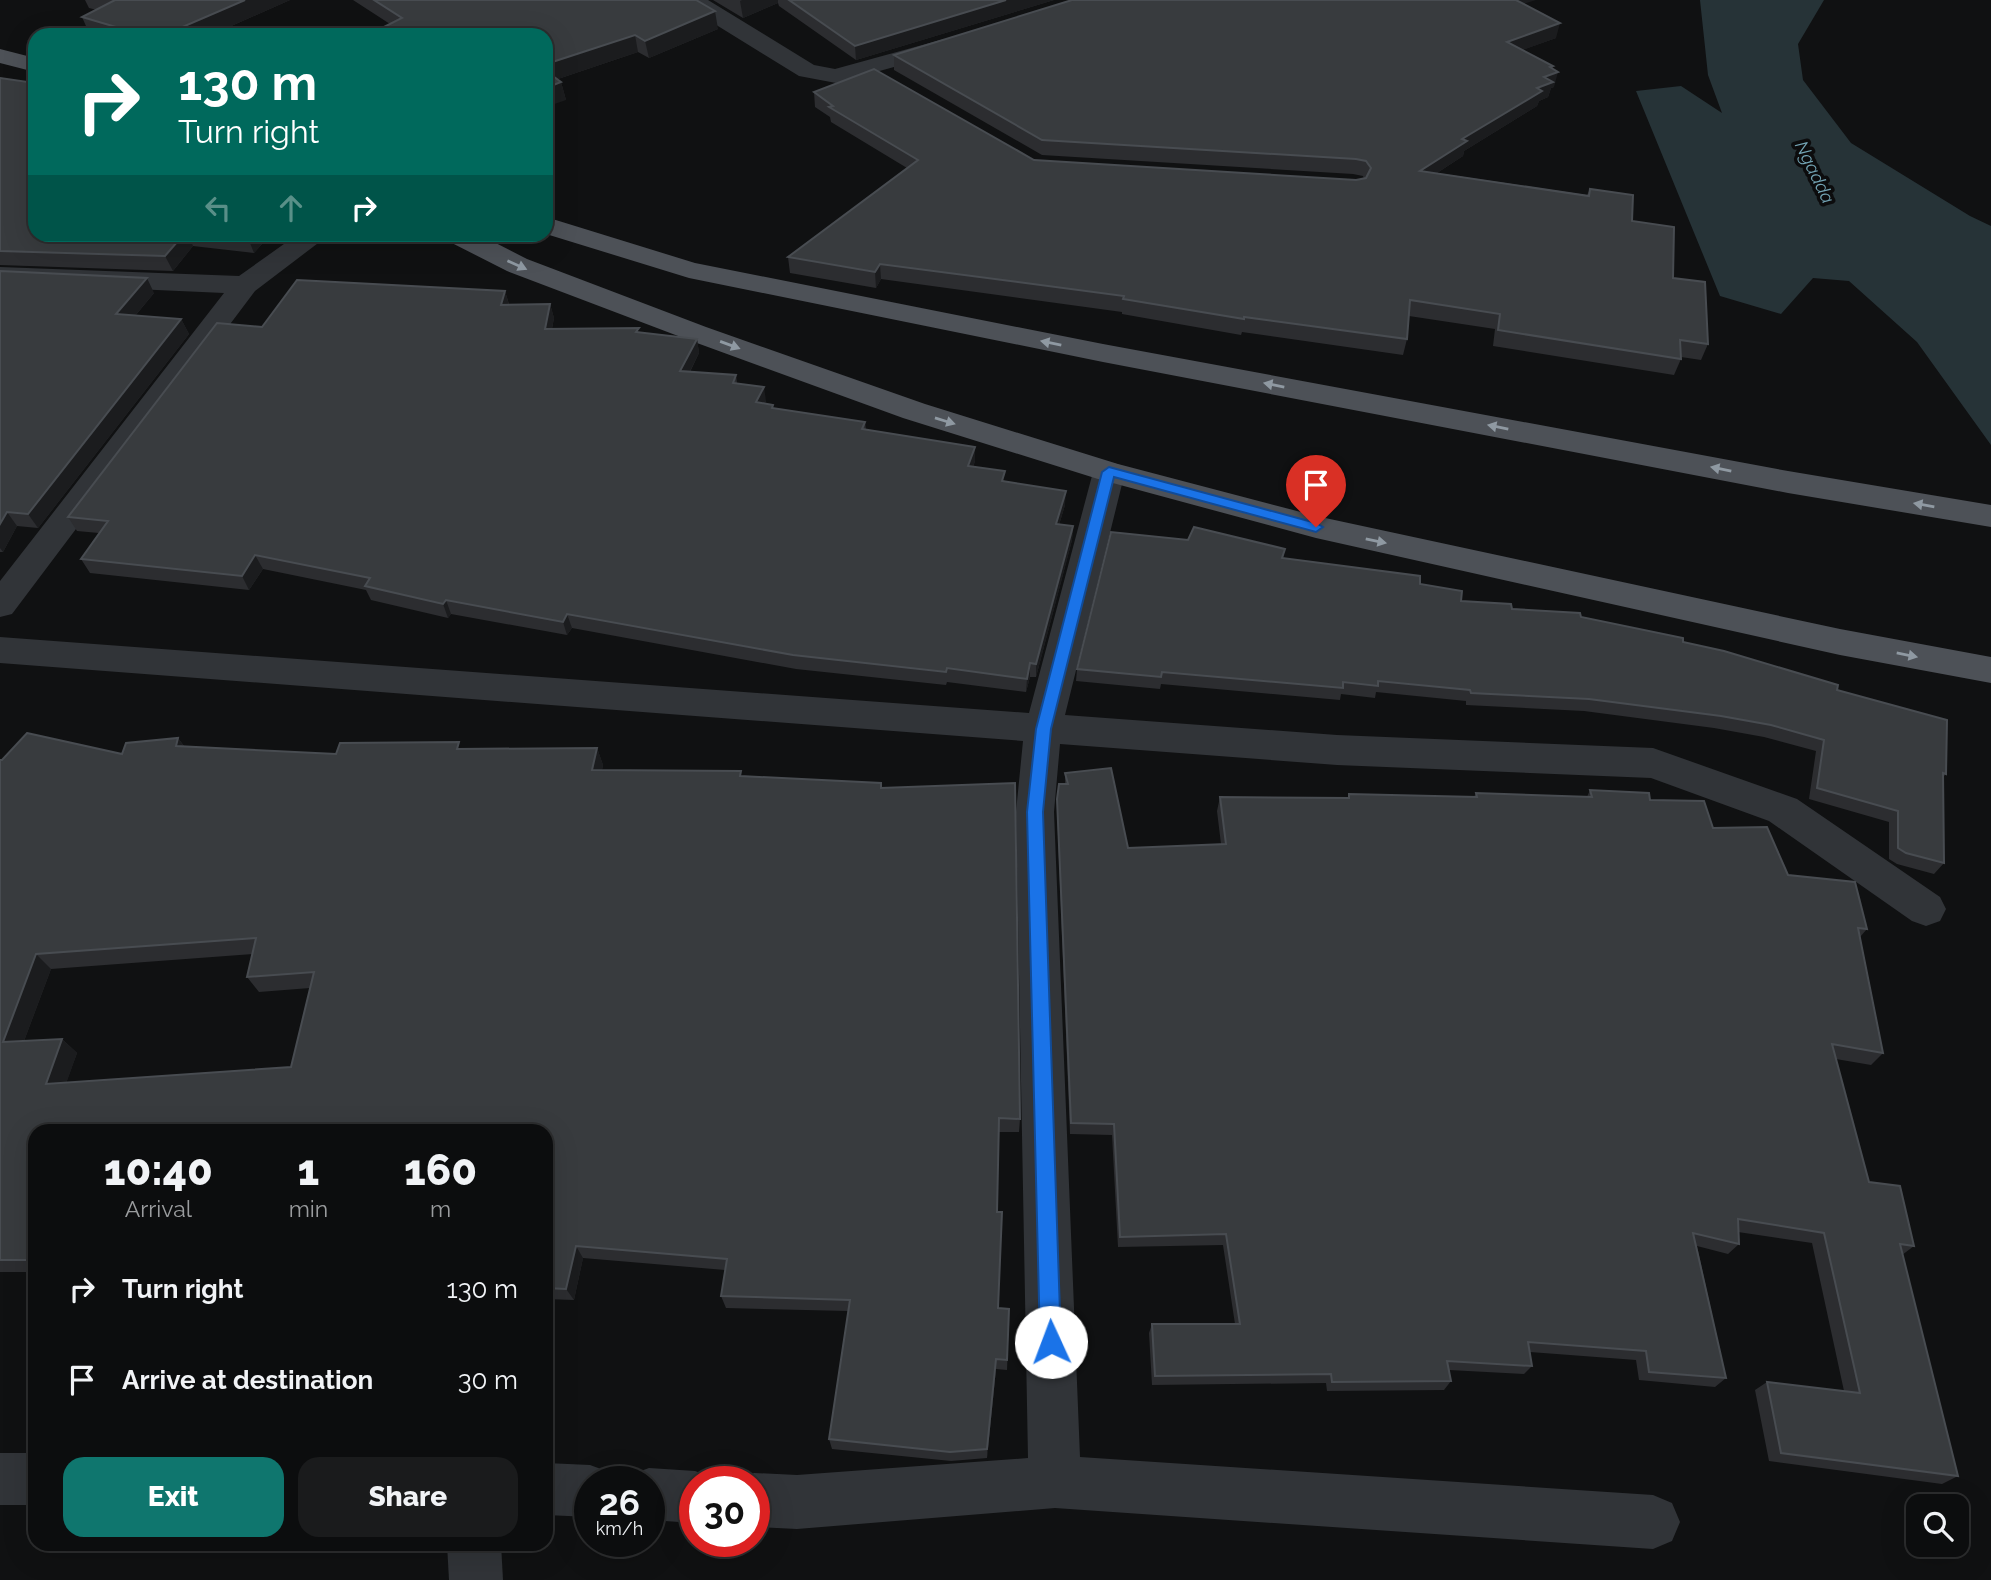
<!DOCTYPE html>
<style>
:root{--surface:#0c0d0e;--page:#1a1b1c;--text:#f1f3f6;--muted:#9a9c9e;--line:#2c2d2e;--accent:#0f766e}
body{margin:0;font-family:Raleway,sans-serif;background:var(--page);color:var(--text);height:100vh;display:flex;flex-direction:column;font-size:26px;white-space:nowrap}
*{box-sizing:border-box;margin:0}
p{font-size:23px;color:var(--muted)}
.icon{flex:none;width:38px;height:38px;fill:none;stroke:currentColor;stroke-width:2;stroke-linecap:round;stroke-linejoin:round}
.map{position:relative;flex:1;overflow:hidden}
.side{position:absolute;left:28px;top:1124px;width:525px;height:427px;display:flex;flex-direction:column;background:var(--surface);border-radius:21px;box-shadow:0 7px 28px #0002,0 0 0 2px var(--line)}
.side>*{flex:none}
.hud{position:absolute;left:28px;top:28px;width:525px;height:214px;border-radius:21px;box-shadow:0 7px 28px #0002,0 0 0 2px var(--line);background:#00695c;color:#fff;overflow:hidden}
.controls{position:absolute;left:1906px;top:1494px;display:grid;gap:14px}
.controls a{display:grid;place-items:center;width:63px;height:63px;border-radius:14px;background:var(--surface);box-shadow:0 7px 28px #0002,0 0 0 2px var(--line);font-size:35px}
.speed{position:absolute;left:574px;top:1466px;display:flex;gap:14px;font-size:35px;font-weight:700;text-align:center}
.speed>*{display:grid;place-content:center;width:91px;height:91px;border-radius:50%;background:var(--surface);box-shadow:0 7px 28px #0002,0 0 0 2px var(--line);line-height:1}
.speed small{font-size:18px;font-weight:400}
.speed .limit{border:10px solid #d22;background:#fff;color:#111}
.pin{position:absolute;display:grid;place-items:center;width:60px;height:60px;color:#fff;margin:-72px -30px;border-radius:50% 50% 50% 0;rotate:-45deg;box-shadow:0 0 7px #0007}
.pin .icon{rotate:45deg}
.me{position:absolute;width:77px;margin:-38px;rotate:358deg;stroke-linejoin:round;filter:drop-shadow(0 0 5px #0008)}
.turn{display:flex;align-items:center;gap:24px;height:147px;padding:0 35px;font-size:32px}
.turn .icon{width:91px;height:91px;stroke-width:2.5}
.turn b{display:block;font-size:49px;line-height:60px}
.lanes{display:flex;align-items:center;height:66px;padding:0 35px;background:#0003;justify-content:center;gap:35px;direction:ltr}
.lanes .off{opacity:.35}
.eta{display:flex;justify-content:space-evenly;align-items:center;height:119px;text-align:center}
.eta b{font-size:42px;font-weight:800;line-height:49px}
.cta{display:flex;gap:14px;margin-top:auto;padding:14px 35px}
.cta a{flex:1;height:80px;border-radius:21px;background:var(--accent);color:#fff;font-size:28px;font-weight:800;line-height:80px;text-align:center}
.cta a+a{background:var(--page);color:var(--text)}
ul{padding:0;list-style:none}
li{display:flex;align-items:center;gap:21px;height:91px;padding:0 35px}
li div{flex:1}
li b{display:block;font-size:26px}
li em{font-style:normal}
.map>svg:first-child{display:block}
.water{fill:#263337}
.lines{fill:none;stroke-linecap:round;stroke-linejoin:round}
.minor{fill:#313438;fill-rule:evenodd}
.major{fill:#4d5157;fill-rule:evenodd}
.wall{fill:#2c2d30;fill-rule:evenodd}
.shaded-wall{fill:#1b1c1e}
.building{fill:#383b3e;stroke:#484c51;stroke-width:2;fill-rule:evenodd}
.oneway{fill:#8f99a2}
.route{fill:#1a73e8;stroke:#114b97;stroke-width:2}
.labels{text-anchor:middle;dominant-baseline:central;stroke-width:7;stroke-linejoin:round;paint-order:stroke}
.far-water-label{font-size:18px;font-style:italic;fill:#73a4b4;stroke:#0c0c0d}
</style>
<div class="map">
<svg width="1991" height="1580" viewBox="0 0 1991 1580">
<rect width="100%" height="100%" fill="#101112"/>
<!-- water -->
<path class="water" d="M1700 0H1824L1798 44 1803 80 1851 143 1970 216 1991 226V445L1917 342 1849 281 1813 278 1781 314 1720 296 1636 91 1681 86 1722 113 1708 75Z"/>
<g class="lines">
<!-- minor -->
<g class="minor">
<path d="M681 0H708L814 65 835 69 944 39 952 41 956 46 952 51 836 83 799 76 684 5Z"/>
<path d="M298 234H330L255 291 12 614 0 617V581L224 293 0 283V267L239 276Z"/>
<path d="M1109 462 1120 465 1125 472 1065 715 1337 735 1653 748 1797 799 1940 897 1946 909 1940 921 1926 926 1912 921 1769 821 1651 778 1337 765 1060 744 1054 812 1080 1457 1653 1495 1672 1503 1680 1522 1672 1541 1653 1549 1055 1508 797 1529 754 1527V1482H735L754 1473 797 1475 1028 1458 1016 812 1023 741 0 663V637L1029 713 1093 472 1098 465Z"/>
<rect x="0" y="1453" width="35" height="52"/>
<path d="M546 1463 590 1465 609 1472 613 1482H590V1517L546 1515Z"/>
<path d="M649 1468 695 1471 714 1478 715 1482H695V1523L649 1520V1482H627L630 1475Z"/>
<path d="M447 1544H501L503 1580H449Z"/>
</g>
<!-- major -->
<g class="major">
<path d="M0 49 35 58V72L0 63Z"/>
<path d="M546 217 695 263 1103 344 1788 471 1991 505V527L1788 493 1103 362 689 278 546 234Z"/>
<path d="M443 234H478L527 259 706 327 925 404 1118 464 1316 516 1840 629 1991 657V683L1840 655 1316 538 1098 479 903 418 686 339 507 271 446 240Z"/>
</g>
</g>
<!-- wall -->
<g class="wall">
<path d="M85 0H290L211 35H90L82 17 97 10 89 8Z"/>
<path d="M353 0H696L718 29 649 58 638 52 558 79 561 82 566 100 390 24Z"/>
<path d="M713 0H1054L856 60 779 6 778 3 743 18Z"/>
<path d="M1524 4 1556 38 1522 50 1553 66V69L1554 87 1551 88 1548 97 1539 101 1537 106 1464 151 1463 156 1437 173 1587 195 1590 189 1632 221 1673 278 1708 344 1701 360 1681 357V359L1674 375 1493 346 1495 329 1409 316 1407 339 1403 355 1242 332 1241 335 1122 314V312L881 279 876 288 790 273 788 257 907 168 831 122 830 117 815 107 814 92 1034 160 1356 180 1364 179 1363 176 1353 174 1042 155 894 70V55Z"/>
<path d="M0 78 35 234H271L254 253 193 246 173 271 0 265Z"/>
<path d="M0 271 154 293 135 316 181 319 189 334 38 528 17 526 3 552H0Z"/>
<path d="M505 291 509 304H550L554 318 552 329 640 333 697 339 699 353 690 372 736 375 737 383 766 401 765 403 773 408 865 422 866 430 975 461 973 467 1005 481 1065 505 1059 525 1073 526 1072 540 1036 677H1030L1026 692 947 682 946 685 796 669 572 628 567 635 451 614 448 618 371 600 366 590 263 569 249 590 90 573 81 559 99 533 77 531 68 517 262 327Z"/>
<path d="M1188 540 1285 549 1283 558 1420 584 1461 601 1581 617 1683 642 1837 690 1946 774 1943 777 1944 863 1934 874 1897 864 1889 859V822L1809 799 1816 751 1764 737 1714 728 1584 711 1466 705V701L1376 692 1375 698 1341 694 1340 700 1161 684 1160 689 1076 681 1077 669Z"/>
<path d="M178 738 184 746 336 754 463 749 597 748 603 765 602 770 742 776 882 788 1020 1119 1019 1132H999L997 1212 998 1308 1009 1320 1007 1370 996 1369 987 1458 951 1461 832 1449 829 1439 848 1311 726 1308 721 1296 725 1270 583 1258 574 1300 546 1299V1130H35V1272H0V760L122 754ZM253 954 247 977 259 992 310 988 291 1067 66 1083 77 1053 62 1039 24 1041 51 969Z"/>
<path d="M1065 773 1128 848 1221 844 1217 811 1220 797 1348 798 1349 794 1474 797 1476 793 1587 797 1590 790 1650 800 1713 828 1788 875 1867 929 1860 937 1883 1053 1871 1065 1836 1059 1869 1182 1914 1246 1902 1255 1958 1476 1942 1484 1769 1461 1755 1390 1767 1382 1844 1391 1812 1243 1738 1232 1739 1244 1728 1254 1697 1246 1726 1378 1715 1387 1639 1380 1636 1360 1530 1352 1532 1366 1524 1374 1449 1370 1451 1381 1444 1390 1327 1391 1326 1383 1152 1385 1149 1333 1152 1324H1235L1223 1245 1118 1247 1112 1135 1070 1134 1057 812 1059 784H1065Z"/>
</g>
<!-- shaded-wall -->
<g class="shaded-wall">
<path d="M245 0H290L211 35H164Z"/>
<path d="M742 0H778V3L743 18 740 1Z"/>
<path d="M1006 0H1054L856 60 855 46Z"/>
<path d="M1507 0H1536L1504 10Z"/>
<path d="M715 11 718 29 649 58 645 41Z"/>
<path d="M1560 23 1556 38 1503 57 1507 42Z"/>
<path d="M635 35 638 52 546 83V64Z"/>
<path d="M1553 66 1551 75 1558 72 1554 87 1551 88 1548 97 1539 101 1537 106 1464 151 1463 156 1417 186 1420 171 1462 139 1537 88 1550 67Z"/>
<path d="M561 82 566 100 546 107V88Z"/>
<path d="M184 234H188L193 246 173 271 165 256Z"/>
<path d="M251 234H271L254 253 248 238Z"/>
<path d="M880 264 881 279 876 288 875 272Z"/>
<path d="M147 278 154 293 124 329 116 314Z"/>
<path d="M505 291 509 305H501Z"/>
<path d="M550 304 554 318 549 343 545 329Z"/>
<path d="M181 319 189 334 38 528 28 514Z"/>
<path d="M697 339 699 353 683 385 680 371Z"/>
<path d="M764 387 766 401 758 416 756 402Z"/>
<path d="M975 447V461L968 480V466Z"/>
<path d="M1066 491 1065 505 1055 538 1056 524Z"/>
<path d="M7 512 17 526 3 552 0 548V524Z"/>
<path d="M1073 526 1072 540 1036 677V664Z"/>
<path d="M255 555 263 569 249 590 242 576Z"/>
<path d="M446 600 451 614 448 618 443 604Z"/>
<path d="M567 614 572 628 567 635 563 622Z"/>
<path d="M1030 663V677L1026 692 1027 679Z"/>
<path d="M178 738 190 755 176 746Z"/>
<path d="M597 748 603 765 598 787 592 770Z"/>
<path d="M36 954 51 969 18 1057 3 1042Z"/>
<path d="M62 1039 77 1053 61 1098 46 1084Z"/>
<path d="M576 1246 583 1258 574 1300 566 1289Z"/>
<path d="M996 1359V1369L987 1458V1449Z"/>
</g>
<!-- building -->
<g class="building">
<path d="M115 0H245L164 35H143L82 17Z"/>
<path d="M374 0H696L715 11 645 41 635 35 546 64V35H368L402 18Z"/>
<path d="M789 0H1006L855 46Z"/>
<path d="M1072 0H1516L1560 23 1507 42 1553 66 1550 67 1558 72 1544 77 1553 82 1537 88 1542 91 1462 139 1467 141 1420 171 1589 196 1590 189 1633 195 1632 221 1674 227 1673 278 1705 282 1708 344 1680 340 1681 359 1498 330 1500 314 1410 300 1407 339 1244 317V319L1123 299 1124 296 880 264 875 272 788 257 918 160 829 107 833 106 814 92 874 69 1034 160 1356 180 1366 178 1371 168 1366 161 1356 159 1042 140 894 55Z"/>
<path d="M546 71 561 82 546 88Z"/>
<path d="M0 78 35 83V234H184L165 256 0 251Z"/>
<path d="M212 234H251L248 238Z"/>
<path d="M0 271 147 278 116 314 181 319 28 514 7 512 0 524Z"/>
<path d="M297 280 505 291 501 305 550 304 545 329 639 328 636 332 697 339 680 371 736 375 733 383 764 387 756 402 773 405 772 408 865 422 862 429 975 447 968 466 1005 471 1002 481 1066 491 1056 524 1073 526 1036 664 1030 663 1027 679 947 668 946 672 793 655 567 614 563 622 446 600 443 604 365 586 370 578 255 555 242 576 81 559 108 521 68 517 217 323 262 327Z"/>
<path d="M1194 527 1285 549 1282 558 1420 576V584L1462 591 1461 601 1511 604 1512 609 1580 613 1581 617 1683 638V642L1724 651 1838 685 1837 690 1947 720 1946 774 1943 773 1944 863 1906 853 1898 848V811L1817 788 1824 740 1771 725 1721 716 1589 699 1471 693 1470 690 1378 681V686L1343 682V688L1162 672 1161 677 1077 669 1111 532 1188 540Z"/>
<path d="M27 733 122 754 126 743 178 738 176 746 336 754 340 743 459 742 457 749 597 748 592 770 741 771 740 776 881 783V788L1015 783 1020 1119 999 1118 997 1212H1002L998 1308 1009 1309 1007 1360 996 1359 987 1449 950 1452 829 1439 850 1300 721 1296 727 1259 576 1246 566 1289 546 1288V1130H35V1260H0V760H2ZM256 938 247 977 314 972 291 1067 46 1084 62 1039 3 1042 36 954Z"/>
<path d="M1111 768 1128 848 1226 844 1220 797 1349 798V794L1477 797 1476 793 1592 797 1590 790 1649 793 1650 800 1704 801 1713 828 1767 827 1788 875 1855 882 1867 929 1858 928 1883 1053 1832 1044 1869 1182 1900 1186 1914 1246 1900 1244 1958 1476 1781 1453 1767 1382 1860 1393 1824 1233 1738 1219 1739 1244 1693 1233 1726 1378 1649 1372 1646 1351 1528 1342 1532 1366 1447 1361 1451 1381 1332 1382 1331 1374 1155 1376 1152 1324H1240L1226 1234 1120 1237 1114 1124 1071 1123 1057 799 1059 784H1068L1065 773Z"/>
</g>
<!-- one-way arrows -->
<defs><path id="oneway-solid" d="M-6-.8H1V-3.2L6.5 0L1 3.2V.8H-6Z" transform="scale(1.75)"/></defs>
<g class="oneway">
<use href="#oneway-solid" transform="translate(517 265) rotate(24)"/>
<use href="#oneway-solid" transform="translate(1051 343) rotate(-169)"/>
<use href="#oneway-solid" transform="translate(730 345) rotate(20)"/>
<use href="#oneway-solid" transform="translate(1274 385) rotate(-169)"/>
<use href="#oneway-solid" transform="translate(945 421) rotate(17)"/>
<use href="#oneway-solid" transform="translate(1498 427) rotate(-169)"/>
<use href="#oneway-solid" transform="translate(1721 469) rotate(-169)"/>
<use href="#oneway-solid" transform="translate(1924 505) rotate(-170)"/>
<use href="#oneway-solid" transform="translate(1376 541) rotate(12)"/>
<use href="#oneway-solid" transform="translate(1907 655) rotate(11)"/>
</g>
<!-- route -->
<path class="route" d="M1109 467 1316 523 1323 527 1316 532 1114 477 1051 729 1043 812 1061 1342 1058 1349 1051 1352 1043 1349 1040 1342 1027 812 1036 729 1102 472Z"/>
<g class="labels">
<!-- far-water labels -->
<g class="far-water-label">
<text transform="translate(1815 172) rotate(64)">Ngadda</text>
</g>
</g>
</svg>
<div class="controls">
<a><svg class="icon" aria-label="search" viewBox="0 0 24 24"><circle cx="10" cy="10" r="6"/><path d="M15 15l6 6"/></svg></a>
</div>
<div class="speed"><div>26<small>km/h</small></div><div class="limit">30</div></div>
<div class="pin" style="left:1316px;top:527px;background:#d93025"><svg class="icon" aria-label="arrive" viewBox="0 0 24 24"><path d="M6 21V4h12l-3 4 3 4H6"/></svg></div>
<svg class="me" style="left:1051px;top:1342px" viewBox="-20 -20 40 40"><circle r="19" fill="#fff"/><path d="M0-13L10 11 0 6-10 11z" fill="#1a73e8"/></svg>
<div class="hud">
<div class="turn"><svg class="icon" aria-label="right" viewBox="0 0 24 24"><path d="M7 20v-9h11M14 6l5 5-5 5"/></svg><div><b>130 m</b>Turn right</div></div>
<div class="lanes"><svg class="icon off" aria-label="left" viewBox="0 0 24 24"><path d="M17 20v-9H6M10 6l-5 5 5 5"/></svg><svg class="icon off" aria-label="ahead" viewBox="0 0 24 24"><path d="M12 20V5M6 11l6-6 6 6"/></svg><svg class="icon" aria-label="right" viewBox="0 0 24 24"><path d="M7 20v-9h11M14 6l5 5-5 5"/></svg></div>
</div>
<section class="side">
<div class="eta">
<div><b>10:40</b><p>Arrival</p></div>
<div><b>1</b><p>min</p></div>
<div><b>160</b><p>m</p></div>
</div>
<ul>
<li><svg class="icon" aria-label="right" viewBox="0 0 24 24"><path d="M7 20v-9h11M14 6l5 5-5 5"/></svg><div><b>Turn right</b></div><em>130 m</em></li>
<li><svg class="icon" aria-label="arrive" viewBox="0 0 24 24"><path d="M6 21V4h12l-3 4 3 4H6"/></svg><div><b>Arrive at destination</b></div><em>30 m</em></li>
</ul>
<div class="cta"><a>Exit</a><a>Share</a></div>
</section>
</div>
